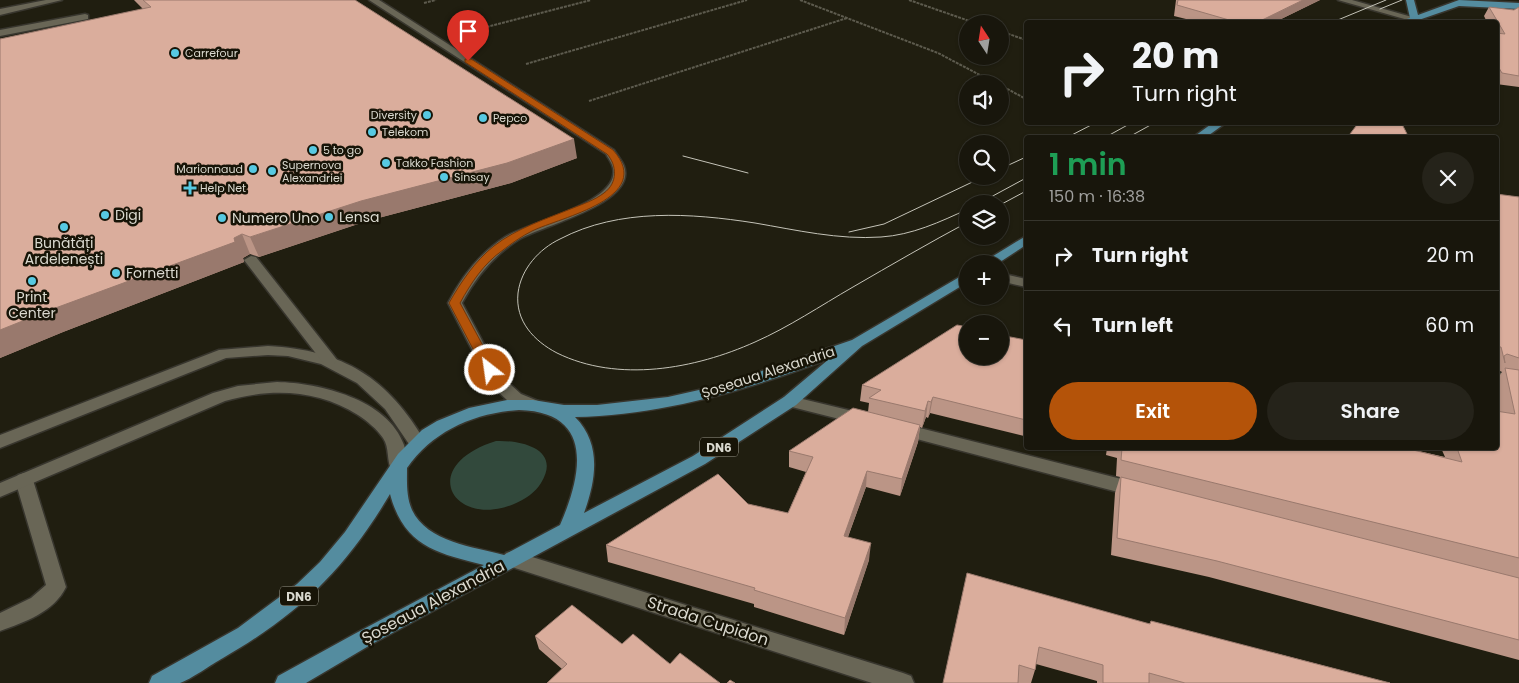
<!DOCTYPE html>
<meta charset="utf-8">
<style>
:root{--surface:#18160c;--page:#25231a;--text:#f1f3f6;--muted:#9f9f9d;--line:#36352d;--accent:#b45309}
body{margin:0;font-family:Poppins,sans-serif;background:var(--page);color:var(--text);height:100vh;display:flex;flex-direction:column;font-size:19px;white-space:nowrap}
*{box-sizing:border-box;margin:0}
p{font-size:16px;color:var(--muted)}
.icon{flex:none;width:28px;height:28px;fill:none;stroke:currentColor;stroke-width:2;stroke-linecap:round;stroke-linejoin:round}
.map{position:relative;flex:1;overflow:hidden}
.panel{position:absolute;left:1024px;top:135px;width:475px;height:315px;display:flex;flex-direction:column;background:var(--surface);border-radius:5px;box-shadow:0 1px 4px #0004,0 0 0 1px var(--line)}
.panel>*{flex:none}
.guide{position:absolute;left:1024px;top:20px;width:475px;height:105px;border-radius:5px;box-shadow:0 1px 4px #0004,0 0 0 1px var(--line);background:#18160c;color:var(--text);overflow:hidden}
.needle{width:32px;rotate:348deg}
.buttons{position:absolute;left:959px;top:15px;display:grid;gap:10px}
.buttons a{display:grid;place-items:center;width:50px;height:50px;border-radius:50%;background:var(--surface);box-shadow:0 1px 4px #0004,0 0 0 1px var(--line);font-size:25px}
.pin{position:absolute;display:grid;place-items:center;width:42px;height:42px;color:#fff;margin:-51px -21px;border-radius:50% 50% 50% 0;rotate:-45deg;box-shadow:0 0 5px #0007}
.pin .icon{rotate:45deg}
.me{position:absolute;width:55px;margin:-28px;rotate:330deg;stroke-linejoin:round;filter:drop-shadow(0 0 4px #0008)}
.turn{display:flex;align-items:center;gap:18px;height:105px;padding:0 25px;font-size:22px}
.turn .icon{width:65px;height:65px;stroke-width:2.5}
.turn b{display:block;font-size:35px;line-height:42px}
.round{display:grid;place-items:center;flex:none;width:52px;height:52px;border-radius:26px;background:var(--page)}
.head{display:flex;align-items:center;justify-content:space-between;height:85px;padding:0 25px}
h1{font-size:30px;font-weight:600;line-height:38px;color:#1e9e55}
.action{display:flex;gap:10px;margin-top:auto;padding:10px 25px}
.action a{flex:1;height:58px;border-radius:30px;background:var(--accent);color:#fff;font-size:20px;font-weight:600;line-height:58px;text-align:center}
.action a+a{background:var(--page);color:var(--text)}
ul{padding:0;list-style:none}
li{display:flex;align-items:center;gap:15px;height:70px;padding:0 25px;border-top:1px solid var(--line)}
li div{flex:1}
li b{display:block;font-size:19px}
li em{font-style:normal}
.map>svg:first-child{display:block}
.green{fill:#32493c}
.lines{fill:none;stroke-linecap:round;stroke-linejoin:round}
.lane-casing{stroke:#38362e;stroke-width:3}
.street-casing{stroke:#38362e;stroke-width:3}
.primary-casing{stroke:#38362e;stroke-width:3}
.path{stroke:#5d5b4e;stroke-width:2;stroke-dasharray:3 1;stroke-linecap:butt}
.lane{fill:#696656;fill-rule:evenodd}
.street{fill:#696656;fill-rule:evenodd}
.primary{fill:#548c9f;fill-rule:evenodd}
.tram{stroke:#c4c3b8;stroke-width:1}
.wall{fill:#bb9586}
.shaded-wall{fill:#99796d}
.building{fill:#daad9c;stroke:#99796d}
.route{fill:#b45309;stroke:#753606}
.poi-dot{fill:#57c9e2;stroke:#171407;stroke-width:2}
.labels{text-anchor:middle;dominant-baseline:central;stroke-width:5;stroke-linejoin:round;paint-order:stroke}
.far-poi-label{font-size:11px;fill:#dad9cf;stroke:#171407;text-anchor:start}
.shield{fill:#171407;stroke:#a09e93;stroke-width:1}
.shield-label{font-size:12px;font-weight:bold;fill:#dad9cf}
.poi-label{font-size:14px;fill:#dad9cf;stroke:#171407;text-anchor:start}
.street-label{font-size:14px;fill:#dad9cf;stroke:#171407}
.near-street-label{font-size:16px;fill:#dad9cf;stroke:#171407}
</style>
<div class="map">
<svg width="1519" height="683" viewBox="0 0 1519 683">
<rect width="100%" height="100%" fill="#201e10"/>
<!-- green -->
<path class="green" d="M496 441C521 440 562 449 541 483 536 492 524 500 514 504 453 529 416 466 496 441Z"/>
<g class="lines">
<defs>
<g id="lane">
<path d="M46 0H62L0 15V9Z"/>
<path d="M369 0H379L614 150C617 155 622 161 624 166 638 204 540 226 518 240 493 256 476 277 462 303L501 376 521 394 538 401 540 405 538 409 532 411 509 402 489 383 448 303C462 276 480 253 505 237 528 222 621 203 613 168 612 163 608 158 606 154Z"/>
<path d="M85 14 88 15V19L0 36V30Z"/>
<path d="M268 346C344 350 388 378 426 443L423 447 417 449 411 447 385 409 357 383 321 364 288 356 268 355 226 358 0 448V435L219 350Z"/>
<path d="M24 473 30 475 33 480 66 587C54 612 25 622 0 631V613L31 598 46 585 15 480 18 475Z"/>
</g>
<g id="street">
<path d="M1338 0H1352L1419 19 1415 22Z"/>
<path d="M251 256 256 257 334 356 337 360 334 364H324L244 260Z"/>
<path d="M1000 273 1026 279V287L1000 281Z"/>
<path d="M1496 372 1519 377V387L1496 382Z"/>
<path d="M277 382C319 383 388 399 404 445 406 453 408 463 404 471L398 472 392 471C386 461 390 448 383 438 377 429 367 421 358 415 317 389 270 388 225 401L0 497V483L213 393 238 386Z"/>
<path d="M790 396 869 415 871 419 869 423 863 425 784 405 782 401 784 397Z"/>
<path d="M900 423 1137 483 1143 485 1146 490 1143 495 1137 497 894 433 892 429 894 425Z"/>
<path d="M513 551 903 673 911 676 914 683H872L506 565 503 559 506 553Z"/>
</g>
<g id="primary">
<path d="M1406 0H1414L1418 15 1459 0 1519 3V9L1459 6 1413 22H1402L1403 20 1410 18Z"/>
<path d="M1214 122H1227L1205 138H1192Z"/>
<path d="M1026 236V245L997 264H980Z"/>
<path d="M968 272V282L862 346 796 405 705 464 372 644 306 683H275L278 676 358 632 484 565C436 553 404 546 390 494 345 570 299 614 223 658 212 664 190 680 180 683 171 683 158 683 149 683L152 676 238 628 297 584 320 562 345 532 398 454 422 430 437 421 469 408 507 400H533L564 405H597L668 397 721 385 852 340ZM829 359 784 397 693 456 584 513C596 480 602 444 575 417 664 415 747 390 829 359ZM519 410C595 412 582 475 560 525L504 555C474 547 427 542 412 510 406 496 407 482 407 468 433 431 474 413 519 410Z"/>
</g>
</defs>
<!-- lane casing -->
<use href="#lane" class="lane-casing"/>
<!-- street casing -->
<use href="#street" class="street-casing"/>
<!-- primary casing -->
<use href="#primary" class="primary-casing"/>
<!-- path -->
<g class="path">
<path d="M800 0 938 53 997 84"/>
<path d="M909 0 978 24"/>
<path d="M424 3 436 0"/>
<path d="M471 31 591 0"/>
<path d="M1000 31 1026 40"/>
<path d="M526 64 747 0"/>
<path d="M1000 85 1026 99"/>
<path d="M589 101 847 18"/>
</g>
<!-- lane -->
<use href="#lane" class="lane"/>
<!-- street -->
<use href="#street" class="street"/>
<!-- primary -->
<use href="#primary" class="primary"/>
<!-- tram -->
<g class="tram">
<path d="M1380 9 1402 0"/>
<path d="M1333 22 1386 0"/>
<path d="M1066 138 1097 122"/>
<path d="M1104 138 1133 122"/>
<path d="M1127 138 1156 122"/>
<path d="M683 156 748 173"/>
<path d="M1000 169 1026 157"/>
<path d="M978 204 1026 178"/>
<path d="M1000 205 1026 191"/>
<path d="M968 209C940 222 912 235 881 237 839 240 796 230 755 223 691 213 619 208 560 239 539 249 521 269 518 293 515 321 534 341 557 353 618 383 695 369 755 342 789 327 820 306 853 287 891 265 929 243 968 222"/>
<path d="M849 232 884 224 985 176"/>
</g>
</g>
<!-- wall -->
<g class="wall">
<path d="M134 0H355L577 158 511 183 367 221 259 257 250 254 243 258 244 262 63 332 0 358V39L143 9Z"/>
<path d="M1176 0H1320L1275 22H1198L1174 16Z"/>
<path d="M1489 7 1514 10 1519 7V87L1496 84V22H1487L1484 16Z"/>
<path d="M1496 194 1519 197V660L1209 577 1111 555 1115 493 1120 477 1116 476 1117 458 1106 455 1107 448H1405L1445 457 1441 448H1496L1500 411 1496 391V381L1502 372 1500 371 1496 376Z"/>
<path d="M1026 340V426L1024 436 930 413 928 418 926 417 922 428 920 427 918 442 900 496 866 487 848 537 869 560 844 635 754 607V604L608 562 606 545 748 504 788 513 806 472 789 467V451L868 412 869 403 860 401 862 385Z"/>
<path d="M967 573 1149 624 1151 621 1390 683H1097V681L1036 664 1035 670 1031 683H1018Z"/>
<path d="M535 636 622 644 670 664 562 669 539 649Z"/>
</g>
<!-- shaded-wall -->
<g class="shaded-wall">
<path d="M1303 0H1320L1275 22H1258Z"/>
<path d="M574 139 577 158 511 183 367 221 259 257 250 237 361 201Z"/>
<path d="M242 234 250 254 243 258 244 262 63 332 0 358V330L50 310 234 238Z"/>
<path d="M933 397 930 413 928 418 931 402Z"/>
<path d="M928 401 926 417 922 428 925 411Z"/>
<path d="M920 425 918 442 900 496 902 479Z"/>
<path d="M867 471 866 487 842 553 844 536Z"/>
<path d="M871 543 869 560 844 635 845 618Z"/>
</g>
<!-- building -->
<g class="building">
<path d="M143 0H355L574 139 507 163 361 201 250 237 242 234 234 238 235 242 50 310 0 330V39L151 7Z"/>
<path d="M1178 0H1303L1258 22H1236L1177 5Z"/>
<path d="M1489 7 1514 10 1519 7V76L1502 73 1496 63V33L1505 34Z"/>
<path d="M1359 122H1401L1409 138H1347Z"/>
<path d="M1496 194 1519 197V358L1507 354 1504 356 1505 363 1501 347H1496Z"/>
<path d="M957 325 968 327V356H1000V335L1026 340V420L933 397 931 402 928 401 925 411 869 398 881 390 862 385Z"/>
<path d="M1505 368 1519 370V558L1121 460 1122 448H1405L1462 462 1457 448H1496V411L1515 414Z"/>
<path d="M853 408 920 425 902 479 867 471 844 536 871 543 845 618 754 590 755 588 606 545 718 474 748 504 788 513 813 457 789 451Z"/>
<path d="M1121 477 1519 578V640L1217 561 1117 538Z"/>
<path d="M967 573 1150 624 1151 621 1390 683H1185L1149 673V683H1103V665L1039 647 1035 670 1019 665 1018 683H943Z"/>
<path d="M572 605 622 644 633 634 670 664 680 653 720 683H547L567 664 535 636Z"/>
<path d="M730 680 735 683H727Z"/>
</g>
<!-- route -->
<path class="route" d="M465 59H471L613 150C656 198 561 217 532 231 522 236 512 243 503 250 484 263 471 283 460 303L496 370 490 374 484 370 449 303C461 282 475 261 494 246 517 228 546 219 573 208 583 204 595 200 604 193 618 183 617 165 607 154L465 62Z"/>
<!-- markers -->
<g class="poi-dot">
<circle cx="175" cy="53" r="5"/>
<circle cx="427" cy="115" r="5"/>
<circle cx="483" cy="118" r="5"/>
<circle cx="372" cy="132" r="5"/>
<circle cx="313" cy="150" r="5"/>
<circle cx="386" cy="163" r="5"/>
<circle cx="253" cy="169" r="5"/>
<circle cx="272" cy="171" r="5"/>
<circle cx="444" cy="177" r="5"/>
<path d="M187.5 180.5h5v5h5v5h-5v5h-5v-5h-5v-5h5z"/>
<circle cx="105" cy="215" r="5"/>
<circle cx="329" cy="217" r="5"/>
<circle cx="222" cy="218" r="5"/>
<circle cx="64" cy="227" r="5"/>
<circle cx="116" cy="273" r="5"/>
<circle cx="32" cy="281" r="5"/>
</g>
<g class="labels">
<!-- far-poi labels -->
<g class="far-poi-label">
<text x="185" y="53">Carrefour</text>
<text x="417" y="115" text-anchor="end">Diversity</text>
<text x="493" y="118">Pepco</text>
<text x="382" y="132">Telekom</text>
<text x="323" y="150">5 to go</text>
<text x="396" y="163">Takko Fashion</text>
<text x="282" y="165">Supernova<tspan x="282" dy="13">Alexandriei</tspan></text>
<text x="243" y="169" text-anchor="end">Marionnaud</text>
<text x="454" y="177">Sinsay</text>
<text x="200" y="188">Help Net</text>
</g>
<!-- shield labels -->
<g class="shield">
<rect x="700" y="437.5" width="38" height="19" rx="4"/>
<rect x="280" y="586.5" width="38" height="19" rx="4"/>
</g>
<g class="shield-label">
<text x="719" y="447">DN6</text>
<text x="299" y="596">DN6</text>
</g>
<!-- poi labels -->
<g class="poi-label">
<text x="115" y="215">Digi</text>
<text x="339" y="217">Lensa</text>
<text x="232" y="218">Numero Uno</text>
<text x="64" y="243" text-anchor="middle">Bunătăți<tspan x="64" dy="16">Ardelenești</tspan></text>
<text x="126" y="273">Fornetti</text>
<text x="32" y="297" text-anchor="middle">Print<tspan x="32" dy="16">Center</tspan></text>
</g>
<!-- street labels -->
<g class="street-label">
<text transform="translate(768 372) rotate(-18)">Șoseaua Alexandria</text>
</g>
<!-- near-street labels -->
<g class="near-street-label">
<text transform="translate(433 602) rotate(-28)">Șoseaua Alexandria</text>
<text transform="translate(708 621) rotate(18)">Strada Cupidon</text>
</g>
</g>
</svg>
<div class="buttons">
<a><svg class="needle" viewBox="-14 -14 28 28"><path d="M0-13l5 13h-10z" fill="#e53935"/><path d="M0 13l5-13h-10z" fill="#9f9f9d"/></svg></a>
<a><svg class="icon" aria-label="sound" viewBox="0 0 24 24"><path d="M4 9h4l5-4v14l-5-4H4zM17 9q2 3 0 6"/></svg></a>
<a><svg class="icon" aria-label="search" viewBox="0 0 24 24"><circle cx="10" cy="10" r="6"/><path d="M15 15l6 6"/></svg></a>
<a><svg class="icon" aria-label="layers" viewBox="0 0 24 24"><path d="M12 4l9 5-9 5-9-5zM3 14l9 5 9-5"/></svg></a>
<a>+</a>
<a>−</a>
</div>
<div class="pin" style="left:468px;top:61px;background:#d93025"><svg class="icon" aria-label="arrive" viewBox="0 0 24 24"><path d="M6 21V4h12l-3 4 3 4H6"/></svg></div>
<svg class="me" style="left:490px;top:370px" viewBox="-20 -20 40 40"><circle r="17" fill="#b45309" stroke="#fff" stroke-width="3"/><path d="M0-11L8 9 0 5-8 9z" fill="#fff"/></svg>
<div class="guide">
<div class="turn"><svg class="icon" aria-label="right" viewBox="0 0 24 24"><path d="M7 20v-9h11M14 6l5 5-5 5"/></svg><div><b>20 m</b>Turn right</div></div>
</div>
<section class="panel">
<div class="head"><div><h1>1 min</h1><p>150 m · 16:38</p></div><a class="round"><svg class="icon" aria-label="close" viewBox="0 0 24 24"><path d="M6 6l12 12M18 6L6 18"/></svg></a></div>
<ul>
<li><svg class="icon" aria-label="right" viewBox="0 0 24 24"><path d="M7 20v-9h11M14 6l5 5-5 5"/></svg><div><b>Turn right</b></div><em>20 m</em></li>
<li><svg class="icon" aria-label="left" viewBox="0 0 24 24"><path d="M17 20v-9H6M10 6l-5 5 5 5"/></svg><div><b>Turn left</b></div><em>60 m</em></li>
</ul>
<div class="action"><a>Exit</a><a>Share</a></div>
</section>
</div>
